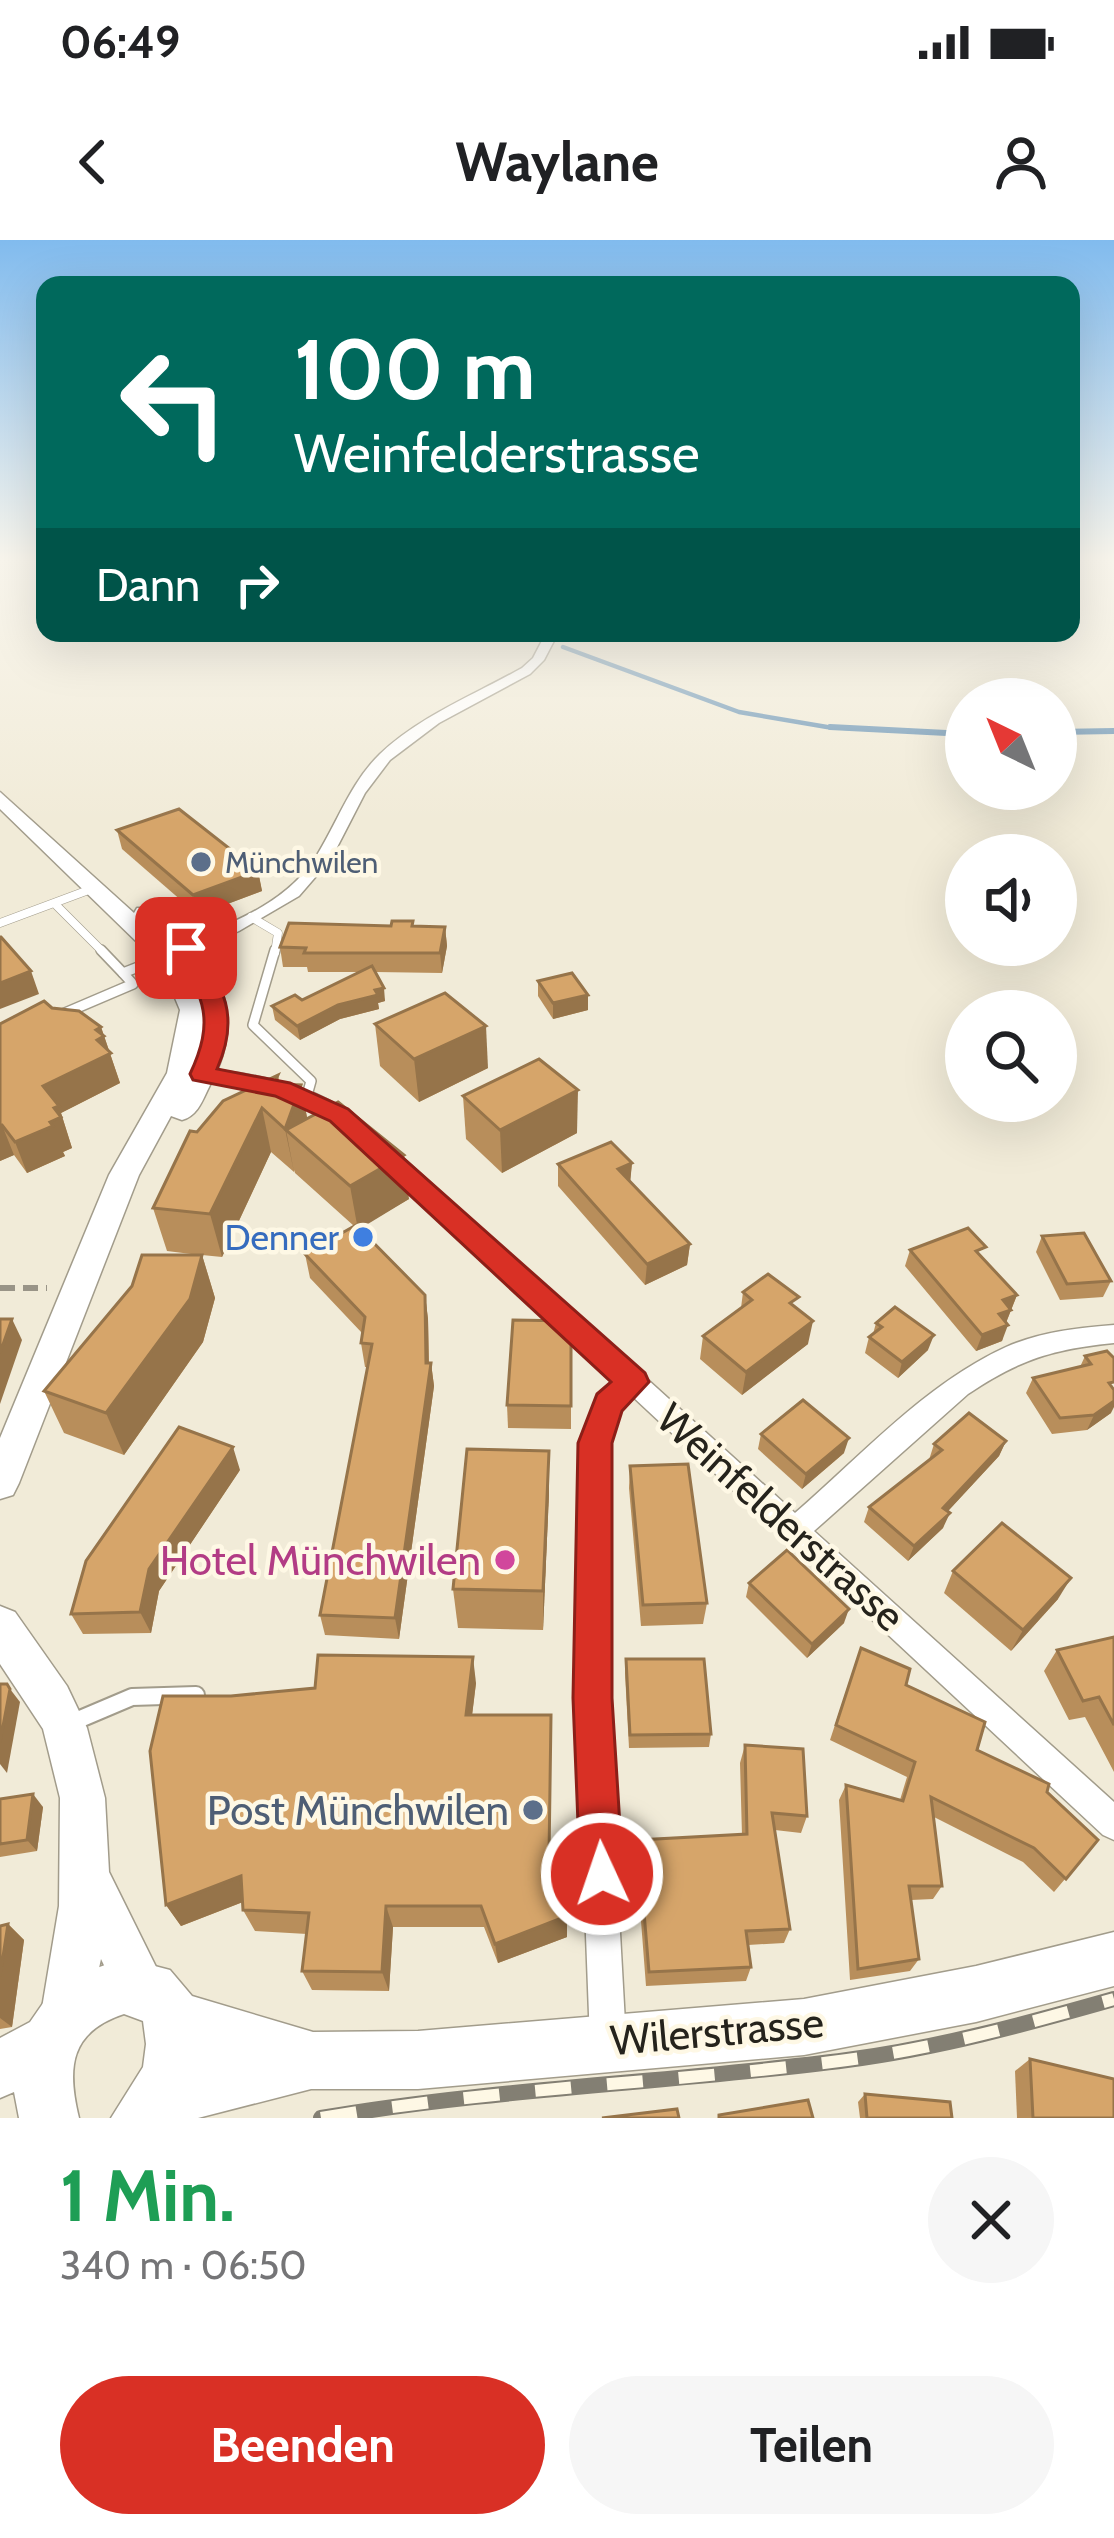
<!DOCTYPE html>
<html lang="de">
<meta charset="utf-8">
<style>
:root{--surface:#fff;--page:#f6f6f6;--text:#202124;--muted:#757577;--accent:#d93025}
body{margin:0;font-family:Cabin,sans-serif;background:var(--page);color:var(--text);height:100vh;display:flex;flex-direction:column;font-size:45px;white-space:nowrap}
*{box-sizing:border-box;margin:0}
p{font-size:39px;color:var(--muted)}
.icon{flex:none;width:66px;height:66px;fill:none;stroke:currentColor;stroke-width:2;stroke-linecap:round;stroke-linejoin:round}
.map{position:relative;height:1878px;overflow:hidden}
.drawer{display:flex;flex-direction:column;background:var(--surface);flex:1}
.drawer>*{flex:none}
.banner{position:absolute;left:36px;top:36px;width:1044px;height:366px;border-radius:24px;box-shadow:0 12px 48px #0002;background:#00695c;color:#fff;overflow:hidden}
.needle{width:78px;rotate:317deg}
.tools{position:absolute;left:945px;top:438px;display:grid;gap:24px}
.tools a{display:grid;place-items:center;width:132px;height:132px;border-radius:50%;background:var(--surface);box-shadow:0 12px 48px #0002;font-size:60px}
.pin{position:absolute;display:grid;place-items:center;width:102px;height:102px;color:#fff;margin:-51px;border-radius:24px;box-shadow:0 6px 18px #0006}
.me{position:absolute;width:132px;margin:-66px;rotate:357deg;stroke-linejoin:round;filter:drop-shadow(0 0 9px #0008)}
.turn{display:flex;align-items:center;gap:42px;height:252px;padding:0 60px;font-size:54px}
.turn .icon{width:156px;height:156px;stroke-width:2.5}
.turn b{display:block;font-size:84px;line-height:102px}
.then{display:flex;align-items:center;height:114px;padding:0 60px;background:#0003;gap:24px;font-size:45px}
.round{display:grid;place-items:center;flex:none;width:126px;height:126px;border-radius:63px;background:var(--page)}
.overview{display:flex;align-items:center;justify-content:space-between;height:204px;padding:0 60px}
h1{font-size:72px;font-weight:700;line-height:90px;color:#1e9e55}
.primary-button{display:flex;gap:24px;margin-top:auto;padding:24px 60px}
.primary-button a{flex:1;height:138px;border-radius:72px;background:var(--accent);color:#fff;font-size:48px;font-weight:700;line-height:138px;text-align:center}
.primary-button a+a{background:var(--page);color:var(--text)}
.status{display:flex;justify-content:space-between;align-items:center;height:84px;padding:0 60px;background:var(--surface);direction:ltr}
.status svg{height:33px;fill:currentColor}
header{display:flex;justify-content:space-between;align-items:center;height:156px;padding:0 60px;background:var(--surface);font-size:54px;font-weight:700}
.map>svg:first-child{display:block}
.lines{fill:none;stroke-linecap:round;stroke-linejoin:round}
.stream-far1{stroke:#6a94b5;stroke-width:4.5}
.stream{stroke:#6a94b5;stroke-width:6}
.service-far2-casing{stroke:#a29c8b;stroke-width:9}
.service-far1-casing{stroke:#a29c8b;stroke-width:12}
.service-casing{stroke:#a29c8b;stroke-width:20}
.minor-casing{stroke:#a29c8b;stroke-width:3}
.secondary-casing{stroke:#a29c8b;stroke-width:3}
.primary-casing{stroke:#a29c8b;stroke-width:3}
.path{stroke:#999487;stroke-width:6;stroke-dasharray:15 8;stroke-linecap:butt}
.service-far2{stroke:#fff;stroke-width:8}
.service-far1{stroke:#fff;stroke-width:9}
.service{stroke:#fff;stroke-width:16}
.minor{fill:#fff;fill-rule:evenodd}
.secondary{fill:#fff;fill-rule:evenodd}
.primary{fill:#fff;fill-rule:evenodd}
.rail-casing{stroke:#837f73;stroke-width:16}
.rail{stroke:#fef8e5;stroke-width:12;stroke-dasharray:36;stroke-linecap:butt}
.wall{fill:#b88e5b}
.shaded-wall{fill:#96744a}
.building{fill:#d6a56a;stroke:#96744a;stroke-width:3}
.route{fill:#d93025;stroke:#8d1f18;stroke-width:3}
.service-dot{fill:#5c6f8a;stroke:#fef8e5;stroke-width:4.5}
.shop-dot{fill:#3f7fe0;stroke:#fef8e5;stroke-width:4.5}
.hotel-dot{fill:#d1479c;stroke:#fef8e5;stroke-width:4.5}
.labels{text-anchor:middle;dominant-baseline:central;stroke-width:9;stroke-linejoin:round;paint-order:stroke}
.far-service-label{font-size:30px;fill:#4e5e75;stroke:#fef8e5;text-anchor:start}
.shop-label{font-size:36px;fill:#366cbe;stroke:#fef8e5;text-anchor:end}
.near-street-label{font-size:42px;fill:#25231c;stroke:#fef8e5}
.near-hotel-label{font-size:42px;fill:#b23c85;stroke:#fef8e5;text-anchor:end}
.near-service-label{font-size:42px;fill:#4e5e75;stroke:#fef8e5;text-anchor:end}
</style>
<div class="status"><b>06:49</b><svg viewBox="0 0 49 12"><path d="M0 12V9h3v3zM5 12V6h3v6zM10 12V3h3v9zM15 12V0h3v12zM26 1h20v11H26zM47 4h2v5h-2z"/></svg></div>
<header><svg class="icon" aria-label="back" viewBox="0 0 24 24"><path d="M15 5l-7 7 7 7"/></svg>Waylane<svg class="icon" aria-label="person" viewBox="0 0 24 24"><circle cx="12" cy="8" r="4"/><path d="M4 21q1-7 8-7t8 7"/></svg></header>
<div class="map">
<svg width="1114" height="1878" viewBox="0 0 1114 1878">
<rect width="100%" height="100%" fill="#f1ebd8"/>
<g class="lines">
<!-- stream-far1 -->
<g class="stream-far1">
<path d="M16 317 45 320"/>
<path d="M514 393 543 400"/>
<path d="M563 407 739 472 827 487 889 490"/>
</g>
<!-- stream -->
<g class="stream">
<path d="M830 487 966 494"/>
<path d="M1056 492 1114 491"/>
</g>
<defs>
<g id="service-far2">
<path d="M57 666 104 713"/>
<path d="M251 677 278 693 275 713"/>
<path d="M0 683 94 648"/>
</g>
<g id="service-far1">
<path d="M101 710 123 733"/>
<path d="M275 710 253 785 311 841 306 859"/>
<path d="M58 776 133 744 123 733 161 718"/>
</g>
<path id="service" d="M73 1482 132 1457 196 1455"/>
<g id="minor">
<path d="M546 393H558L544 420 530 434 439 483 390 520 365 553 331 619 299 656 239 691 176 719H164V711C218 688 285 668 317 615 338 581 351 542 380 514 420 476 474 455 522 428L533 418Z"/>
<path d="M185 827C238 831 320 842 358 882L348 889 303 865 265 851 178 837 175 833 178 829Z"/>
<path d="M386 907 393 909 795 1273C861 1216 925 1144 1006 1107 1040 1092 1077 1088 1114 1085V1103C1053 1109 1018 1120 968 1154L814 1291 1114 1562V1600L1103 1595 633 1157 619 1169 608 1203 607 1458 626 1801 621 1814 608 1819 595 1814 590 1801 577 1458 582 1203 599 1156 617 1141 379 919 376 914Z"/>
</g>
<g id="secondary">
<path d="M0 552 134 673 137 668H153C213 719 252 766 210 845 203 859 198 876 182 880L171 876 139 935 19 1243 13 1255 0 1259V1198L109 935 167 833 180 770 170 746 142 707 0 569ZM159 698C175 714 190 730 198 752Z"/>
<path d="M0 1366 15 1372 67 1446 87 1488 105 1558 109 1632 165 1745 158 1763 140 1770 122 1763 101 1719 85 1792 67 1800 49 1792 41 1774 59 1666 60 1558 43 1489 0 1424Z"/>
</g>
<path id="primary" d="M1114 1692V1746L976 1782 804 1815 418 1849H311L198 1878H111L143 1827 146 1804 143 1781 124 1774C69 1792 67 1829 79 1878H19L14 1852 0 1858V1798L30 1782 48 1756 75 1736 124 1718 170 1730 192 1756 313 1792 418 1791 804 1759 976 1726Z"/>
</defs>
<!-- service-far2 casing -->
<use href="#service-far2" class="service-far2-casing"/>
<!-- service-far1 casing -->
<use href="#service-far1" class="service-far1-casing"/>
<!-- service casing -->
<use href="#service" class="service-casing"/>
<!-- minor casing -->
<use href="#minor" class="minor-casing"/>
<!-- secondary casing -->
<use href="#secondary" class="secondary-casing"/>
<!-- primary casing -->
<use href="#primary" class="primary-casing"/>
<!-- path -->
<path class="path" d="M0 1048H47"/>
<!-- service-far2 -->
<use href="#service-far2" class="service-far2"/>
<!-- service-far1 -->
<use href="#service-far1" class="service-far1"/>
<!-- service -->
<use href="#service" class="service"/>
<!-- minor -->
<use href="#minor" class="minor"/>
<!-- secondary -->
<use href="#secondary" class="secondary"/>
<!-- primary -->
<use href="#primary" class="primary"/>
<defs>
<path id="rail" d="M321 1878C496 1848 672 1843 847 1820 938 1808 1026 1784 1114 1759"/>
</defs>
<!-- rail casing -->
<use href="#rail" class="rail-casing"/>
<!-- rail -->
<use href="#rail" class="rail"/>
</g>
<!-- wall -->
<g class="wall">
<path d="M117 590 258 631 262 651 198 675 122 609Z"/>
<path d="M413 681V686L445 687 447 706 442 733 376 732 385 761 378 763 379 769 340 779 300 800 275 780 272 766 302 760 360 732H308L307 727H283L280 707Z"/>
<path d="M538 741 588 770 553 779 538 756Z"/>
<path d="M52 768 101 787 120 843 61 873 72 908 63 912 65 916 27 933 14 915 0 921V784Z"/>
<path d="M375 784 488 828 419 862 380 826Z"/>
<path d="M278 835 280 844 301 845 307 878 409 959 359 988 425 1055 428 1079 429 1123H431L434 1146 399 1399 325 1395 320 1375 367 1127H365L361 1103 362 1093 310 1038 305 1014 354 986 295 933 294 930V932L271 912 222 1017 202 1015 215 1058 203 1102 124 1215 64 1193 44 1151 199 1015 167 1011 153 968 197 892Z"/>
<path d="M463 856 577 893 502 933 466 899Z"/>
<path d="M632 923 630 941 690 1004 687 1025 645 1045 558 946V924Z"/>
<path d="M1042 996 1111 1041 1103 1057 1060 1060 1036 1012Z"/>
<path d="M910 1010 983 1018 1017 1055 1006 1083 1002 1101 976 1111 905 1026Z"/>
<path d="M743 1052 796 1068 808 1104 742 1155 700 1119 703 1096 741 1068Z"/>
<path d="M571 1081V1189L508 1188 507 1165Z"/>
<path d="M876 1083 928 1110 898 1138 865 1113 869 1097 873 1094Z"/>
<path d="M1107 1111 1111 1173 1087 1190 1052 1194 1026 1153 1033 1138 1080 1127 1085 1116Z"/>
<path d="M761 1194 844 1213 802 1249 758 1209Z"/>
<path d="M1006 1201 999 1216 947 1272 943 1288 908 1321 864 1282 869 1267 929 1220 934 1204Z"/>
<path d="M630 1226 707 1363 703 1384 641 1386 629 1248Z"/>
<path d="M240 1230 159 1351 151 1393 83 1394 71 1374Z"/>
<path d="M549 1253 543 1390 458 1388 453 1349Z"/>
<path d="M953 1331 1058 1359 1011 1411 944 1353Z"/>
<path d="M749 1343 844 1383 807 1418 746 1357Z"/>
<path d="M1114 1397V1532L1085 1477 1069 1480 1044 1431 1057 1410Z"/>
<path d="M626 1419 711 1494 709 1507 629 1508 625 1433Z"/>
<path d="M855 1424 906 1445 977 1510 1047 1552 1098 1600 1054 1652 1023 1622 934 1577 942 1646 933 1659 911 1660 919 1719 910 1731 850 1740 839 1560 846 1545 900 1560 907 1537 830 1500Z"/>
<path d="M476 1443 472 1475 550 1618 567 1676V1697L498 1723 484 1687H393L389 1751 312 1750 302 1731 307 1694 255 1691 243 1670V1662L181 1686 166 1665 231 1456Z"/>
<path d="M745 1505 807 1576 801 1593 775 1590 790 1689 784 1703 748 1705 751 1727 746 1741 646 1746 636 1616 638 1600 742 1595 740 1523Z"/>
<path d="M0 1559 43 1567 37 1611 0 1617Z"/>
<path d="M8 1684 24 1700 12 1787 0 1789V1686Z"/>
<path d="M1030 1819 1114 1878H1017L1015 1831Z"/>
<path d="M865 1854 952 1878H860L858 1862Z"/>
</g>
<!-- shaded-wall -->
<g class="shaded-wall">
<path d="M258 631 262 651 198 675 193 655Z"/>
<path d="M445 687 447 706 442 733 440 713Z"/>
<path d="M31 731 39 754 0 769V743Z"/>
<path d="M384 748 385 761 378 763 379 769 340 779 300 800 297 786 338 765Z"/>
<path d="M588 755V770L553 779V763Z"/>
<path d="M486 786 488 828 419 862 414 819Z"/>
<path d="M101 787 120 843 61 873 72 908 63 912 65 916 27 933 15 902 50 882 43 846 97 800 96 790Z"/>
<path d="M301 845 309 888 286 890 294 932 285 889Z"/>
<path d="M578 850 577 893 502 933 500 890Z"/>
<path d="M262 868 271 912 222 1017 210 974Z"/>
<path d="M0 885H2L14 915 0 921Z"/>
<path d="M404 915 409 959 358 990 350 946Z"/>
<path d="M632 923 630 944 618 929Z"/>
<path d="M690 1004 687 1025 645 1045 647 1024Z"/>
<path d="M202 1015 215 1058 203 1102 124 1215 106 1173Z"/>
<path d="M425 1055 428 1079 429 1138 431 1123 434 1146 399 1399 395 1378 426 1123Z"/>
<path d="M1017 1055 1005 1085 993 1090 1003 1060Z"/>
<path d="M12 1079 22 1100 0 1164V1113Z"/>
<path d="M813 1081 808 1104 742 1155 746 1132Z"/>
<path d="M1008 1085 1002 1101 976 1111 982 1095Z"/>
<path d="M934 1095 928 1110 898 1138 902 1122Z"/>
<path d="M1114 1161V1167L1111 1173 1087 1190 1094 1175Z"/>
<path d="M849 1198 844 1213 802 1249 806 1234Z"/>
<path d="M1006 1201 999 1216 937 1283 943 1268Z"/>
<path d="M233 1207 240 1230 159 1351 151 1393 140 1372 149 1329Z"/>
<path d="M549 1211V1253L543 1390V1351Z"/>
<path d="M950 1273 943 1288 908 1321 914 1306Z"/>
<path d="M1071 1338 1058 1359 1011 1411 1023 1390Z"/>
<path d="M849 1369 844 1383 807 1418 812 1404Z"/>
<path d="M473 1417 476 1443 469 1500 466 1475Z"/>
<path d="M10 1449 20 1462 7 1533 0 1524V1502Z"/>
<path d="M33 1554 43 1567 37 1611 27 1600Z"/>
<path d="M241 1636 253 1658 181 1686 166 1665Z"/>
<path d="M386 1666 393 1687 389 1751 382 1732Z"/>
<path d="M567 1676V1697L498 1723 495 1704Z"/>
<path d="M8 1684 24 1700 12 1787 0 1778V1736Z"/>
</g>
<!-- building -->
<g class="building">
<path d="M179 569 258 631 193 655 117 590Z"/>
<path d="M392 681H413L412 686 445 687 440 713H304L306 708 280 707 289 683 391 686Z"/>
<path d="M0 697H1L31 731 0 743Z"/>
<path d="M372 726 384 748 375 750 378 755 338 765 297 786 272 766 295 755 302 760Z"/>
<path d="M572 733 588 755 553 763 538 741Z"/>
<path d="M445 753 486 786 414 819 375 784Z"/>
<path d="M44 761 52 768 79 771 101 787 96 790 104 796 97 800 111 813 43 846 59 866 54 868 61 877 50 882 53 886 15 902 2 885H0V784Z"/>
<path d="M539 819 578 850 500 890 463 856Z"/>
<path d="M278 835 274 844 301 845 285 889 262 868 210 974 153 968 190 891 197 892 223 861Z"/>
<path d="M338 862 404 915 350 946 286 890Z"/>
<path d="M611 902 632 923 618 929 690 1004 647 1024 558 924Z"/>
<path d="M356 985 425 1055 426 1123H431L395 1378 320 1375 372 1104 361 1103 365 1077 305 1014Z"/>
<path d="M968 988 986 1007 976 1011 1017 1055 1003 1060 1011 1070 999 1074 1008 1085 982 1095 910 1010Z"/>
<path d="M1084 993 1111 1041 1067 1044 1042 996Z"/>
<path d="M142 1015H202L190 1059 106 1173 44 1151 132 1046Z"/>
<path d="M768 1034 799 1057 790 1063 813 1081 746 1132 703 1096 752 1060 743 1052Z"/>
<path d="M895 1067 934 1095 902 1122 869 1097 882 1087 876 1083Z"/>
<path d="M0 1079H12L0 1113Z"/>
<path d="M513 1080 571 1081V1166L507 1165Z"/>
<path d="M1107 1111 1114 1118V1142L1109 1143 1114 1150V1161L1094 1175 1060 1178 1033 1138 1091 1124 1085 1116Z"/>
<path d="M803 1160 849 1198 806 1234 761 1194Z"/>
<path d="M969 1173 1006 1201 943 1268 950 1273 914 1306 869 1267 942 1210 934 1204Z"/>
<path d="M179 1187 233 1207 149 1329 140 1372 71 1374 86 1321Z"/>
<path d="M467 1209 549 1211 543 1351 453 1349Z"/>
<path d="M688 1224 707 1363 643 1365 630 1226Z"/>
<path d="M1002 1283 1071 1338 1023 1390 953 1331Z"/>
<path d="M787 1310 849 1369 812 1404 749 1343Z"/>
<path d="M1114 1397V1485L1099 1457 1083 1461 1057 1410Z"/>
<path d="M861 1408 910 1429 906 1445 985 1482 977 1510 1049 1544 1047 1552 1098 1600 1066 1639 1034 1608 931 1557 942 1646H909L919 1719 858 1729 846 1545 903 1561 915 1522 836 1485Z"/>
<path d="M318 1415 473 1417 466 1475H551L549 1617 567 1676 495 1704 481 1666H386L382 1732 302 1731 309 1673 243 1670 241 1636 166 1665 150 1511 163 1456H231L315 1448Z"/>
<path d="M626 1419H704L711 1494 630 1495Z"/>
<path d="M0 1444H7L10 1449 0 1502Z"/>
<path d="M745 1505 803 1509 807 1576 772 1573 790 1689 746 1691 751 1727 649 1732 638 1600 747 1594Z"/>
<path d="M33 1554 27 1600 0 1604V1559Z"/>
<path d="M8 1684 0 1736V1686Z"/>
<path d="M1030 1819 1114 1839V1878H1033Z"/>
<path d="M865 1854 950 1862 952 1878H867Z"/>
<path d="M808 1860 813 1878H719V1875Z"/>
<path d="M677 1869 679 1878H602Z"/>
</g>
<!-- sky -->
<linearGradient id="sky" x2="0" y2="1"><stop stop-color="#81bbee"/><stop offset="0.55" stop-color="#f9f6ed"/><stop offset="1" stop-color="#f9f6ed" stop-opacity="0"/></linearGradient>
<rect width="1114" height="580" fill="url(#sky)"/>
<!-- route -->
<path class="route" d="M186 701 194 703C223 748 241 775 217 829L290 843 348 869 645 1133 649 1142 622 1171 612 1203V1458L623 1634 617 1650 602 1656 586 1650 580 1634 573 1458 578 1203 597 1154 611 1142 330 881 275 856 193 840 190 834C216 778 203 758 175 708Z"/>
<!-- markers -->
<g class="service-dot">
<circle cx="201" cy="622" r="12"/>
<circle cx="533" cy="1570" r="12"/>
</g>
<circle class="shop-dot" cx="363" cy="997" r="12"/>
<circle class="hotel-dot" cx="505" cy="1320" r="12"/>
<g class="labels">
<!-- far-service labels -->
<g class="far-service-label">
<text x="225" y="622">Münchwilen</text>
</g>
<!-- shop labels -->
<g class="shop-label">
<text x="339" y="997">Denner</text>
</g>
<!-- near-street labels -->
<g class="near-street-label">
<text transform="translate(781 1277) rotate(42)">Weinfelderstrasse</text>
<text transform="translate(717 1791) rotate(-5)">Wilerstrasse</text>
</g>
<!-- near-hotel labels -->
<g class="near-hotel-label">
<text x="481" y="1320">Hotel Münchwilen</text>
</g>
<!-- near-service labels -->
<g class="near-service-label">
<text x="509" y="1570">Post Münchwilen</text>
</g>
</g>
</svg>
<div class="tools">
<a><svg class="needle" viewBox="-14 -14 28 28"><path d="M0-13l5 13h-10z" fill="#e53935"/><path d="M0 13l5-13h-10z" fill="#757577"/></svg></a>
<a><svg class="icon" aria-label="sound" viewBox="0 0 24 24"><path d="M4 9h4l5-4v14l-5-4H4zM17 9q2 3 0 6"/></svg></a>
<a><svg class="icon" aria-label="search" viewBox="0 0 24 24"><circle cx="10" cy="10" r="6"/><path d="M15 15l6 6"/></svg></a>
</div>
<div class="pin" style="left:186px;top:708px;background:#d93025"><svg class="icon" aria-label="arrive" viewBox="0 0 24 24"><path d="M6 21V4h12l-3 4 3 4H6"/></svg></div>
<svg class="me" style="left:602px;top:1634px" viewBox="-20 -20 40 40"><circle r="17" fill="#d93025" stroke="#fff" stroke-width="3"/><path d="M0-11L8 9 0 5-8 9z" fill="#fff"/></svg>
<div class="banner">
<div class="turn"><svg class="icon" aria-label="left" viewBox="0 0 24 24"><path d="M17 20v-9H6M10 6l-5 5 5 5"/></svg><div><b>100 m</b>Weinfelderstrasse</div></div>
<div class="then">Dann<svg class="icon" aria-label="right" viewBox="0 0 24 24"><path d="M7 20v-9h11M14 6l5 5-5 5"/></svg></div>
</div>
</div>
<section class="drawer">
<div class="overview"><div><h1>1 Min.</h1><p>340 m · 06:50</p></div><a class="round"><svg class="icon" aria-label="close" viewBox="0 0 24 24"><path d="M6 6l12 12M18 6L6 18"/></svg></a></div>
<div class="primary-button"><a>Beenden</a><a>Teilen</a></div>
</section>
